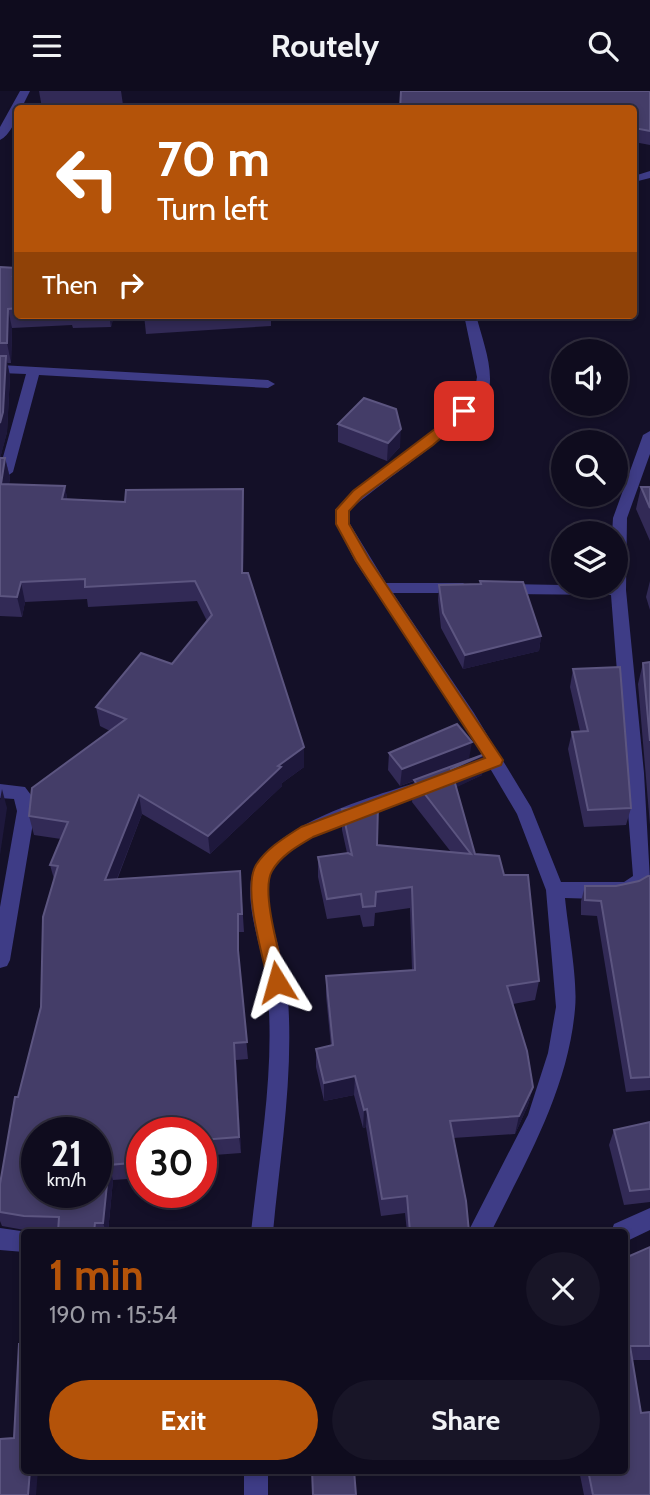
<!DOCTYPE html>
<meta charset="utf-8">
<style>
:root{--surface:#0f0c1e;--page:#181527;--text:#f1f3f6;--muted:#9b9ba4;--line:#2f2c3c;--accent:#b45309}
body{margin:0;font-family:Cabin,sans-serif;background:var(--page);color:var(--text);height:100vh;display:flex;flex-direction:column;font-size:26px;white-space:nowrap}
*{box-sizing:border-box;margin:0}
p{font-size:23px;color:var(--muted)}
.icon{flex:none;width:38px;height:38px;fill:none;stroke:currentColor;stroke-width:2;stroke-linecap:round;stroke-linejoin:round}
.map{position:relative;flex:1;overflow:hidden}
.panel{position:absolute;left:21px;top:1138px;width:607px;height:245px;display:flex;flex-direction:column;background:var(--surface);border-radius:7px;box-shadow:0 4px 10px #0003,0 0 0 2px var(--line)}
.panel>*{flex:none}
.guide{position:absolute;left:14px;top:14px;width:623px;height:214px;border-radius:7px;box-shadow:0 4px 10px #0003,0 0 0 2px var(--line);background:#b45309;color:#fff;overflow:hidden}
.controls{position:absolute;left:551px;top:248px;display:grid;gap:14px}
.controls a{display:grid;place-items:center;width:77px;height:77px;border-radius:50%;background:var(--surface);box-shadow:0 4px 10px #0003,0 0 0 2px var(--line);font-size:35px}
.speed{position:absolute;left:21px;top:1026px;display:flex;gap:14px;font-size:35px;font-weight:700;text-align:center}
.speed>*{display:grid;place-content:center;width:91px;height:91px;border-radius:50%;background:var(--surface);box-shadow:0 4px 10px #0003,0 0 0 2px var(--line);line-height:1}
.speed small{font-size:18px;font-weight:400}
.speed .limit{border:10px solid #d22;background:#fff;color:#111}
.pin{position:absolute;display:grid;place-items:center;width:60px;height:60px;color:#fff;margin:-30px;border-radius:14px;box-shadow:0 4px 10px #0006}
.me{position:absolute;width:77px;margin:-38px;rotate:352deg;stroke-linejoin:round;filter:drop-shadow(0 0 5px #0008)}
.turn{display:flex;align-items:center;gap:24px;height:147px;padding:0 28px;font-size:32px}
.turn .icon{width:91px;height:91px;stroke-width:2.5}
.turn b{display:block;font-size:49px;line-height:60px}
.then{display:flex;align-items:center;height:66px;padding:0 28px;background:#0003;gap:14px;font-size:26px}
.round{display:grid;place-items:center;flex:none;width:74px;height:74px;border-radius:37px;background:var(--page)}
.head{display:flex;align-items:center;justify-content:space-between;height:119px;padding:0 28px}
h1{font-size:42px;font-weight:800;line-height:52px;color:var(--accent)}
.button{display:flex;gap:14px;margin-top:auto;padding:14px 28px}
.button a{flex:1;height:80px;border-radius:42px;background:var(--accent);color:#fff;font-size:28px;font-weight:800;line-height:80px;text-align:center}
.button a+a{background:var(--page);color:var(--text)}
header{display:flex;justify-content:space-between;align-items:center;height:91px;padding:0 28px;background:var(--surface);font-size:32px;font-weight:800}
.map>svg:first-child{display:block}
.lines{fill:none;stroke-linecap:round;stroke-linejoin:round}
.street{fill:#3e3c86;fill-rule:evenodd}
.wall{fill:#322a56}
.shaded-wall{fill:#1e183c}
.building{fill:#443d68;stroke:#5c5580;stroke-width:2;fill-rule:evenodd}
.route{fill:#b45309;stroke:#753606;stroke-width:2}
</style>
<header><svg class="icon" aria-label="menu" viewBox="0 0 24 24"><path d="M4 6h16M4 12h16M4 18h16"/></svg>Routely<svg class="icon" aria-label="search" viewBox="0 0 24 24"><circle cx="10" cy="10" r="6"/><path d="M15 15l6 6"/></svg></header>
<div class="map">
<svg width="650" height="1404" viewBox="0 0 650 1404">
<rect width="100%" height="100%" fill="#141028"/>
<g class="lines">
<!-- street -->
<g class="street">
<path d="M20 0H30L21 18H18C18 28 9 45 0 49V36Z"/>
<path d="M650 80V87L634 91V85Z"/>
<path d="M464 224H476C482 248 495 279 488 303 482 324 372 397 349 420L350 433 386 492H463L471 497 463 502H393L474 622 531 716 561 791H624L633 785 611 504 502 503 494 498 502 493 616 495V443H612L613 427 643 344 650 340V363L627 427 626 499 644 682 650 789C633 815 592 807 565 807 568 838 578 889 575 918 568 999 526 1070 491 1141H468L528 1024 548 962 556 916 546 799 517 723 462 630 355 470 336 433 335 419 353 400 424 348 474 304 477 286Z"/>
<path d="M0 274 268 289 275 293 268 297 39 284 13 381 6 386 1 384 0 377 26 283 0 282Z"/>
<path d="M434 686 440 688 443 693 440 698C399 712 290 743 271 782 260 806 282 861 286 887 296 971 281 1057 273 1141H251C260 1057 277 970 266 886 262 855 238 799 258 771 291 726 382 703 434 686Z"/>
<path d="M0 693 25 696 34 708 35 720 10 869 7 875 0 877V816L17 720 14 708 0 707Z"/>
<path d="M650 1117V1139L625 1151V1141H611L614 1133Z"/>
<path d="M0 1137 28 1141H24V1161L0 1159Z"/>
<rect x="244" y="1379" width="24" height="25"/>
</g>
</g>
<!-- wall -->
<g class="wall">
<path d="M39 0H121L123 14 42 17Z"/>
<path d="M650 0V54L634 51V18Z"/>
<path d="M0 176 16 177 18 185V224H114L111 236 73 237 72 234 12 237 11 272H7L10 285 7 341 0 367H5L10 387 9 393 65 395 67 408 244 417 243 482 304 656V676L282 692V695L210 763 142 723 117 789 240 780 244 841H239V875L248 968 236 969 241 1062 201 1065V1041H142V1087L113 1089 108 1141H58V1140H30L2 1135 0 1130V1093L18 1006 41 916 54 788 50 774 61 748 34 744 29 725 110 640 100 635 96 616 172 573 207 530 197 510 88 516 87 508 25 511 22 526 0 525Z"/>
<path d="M144 224H271V235L146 243Z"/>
<path d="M338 333 400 356 387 370 338 351Z"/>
<path d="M641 396H650V450L636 418Z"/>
<path d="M480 490 541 545 539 560 463 578 441 537 438 509 439 494 480 493Z"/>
<path d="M650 490V519L646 506Z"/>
<path d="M650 571V734L638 593 643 572Z"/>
<path d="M573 578 631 717 626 734 584 736 568 658 572 641 580 640 570 596Z"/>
<path d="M389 662 469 668 485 663 482 684 456 696 475 763 504 784 539 890 535 909 513 913 533 996 528 1014 515 1043 453 1047 469 1141H407L405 1122 381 1125 366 1036 363 1037 354 1004 324 1010 316 976V958L331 955 326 905V885L412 879 410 817 375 822 374 835 363 836 360 824 327 828 318 786V766L347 762 342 739V718L377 754 451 761 412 711 414 690 400 695 388 679Z"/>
<path d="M650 785V999L626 1001 597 825 581 824V810L585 795H616L639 790Z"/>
<path d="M650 1031V1111L624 1114 609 1054 614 1039Z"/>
<path d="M650 1156V1269H632L650 1404H584L579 1379H625V1167Z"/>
</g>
<!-- shaded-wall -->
<g class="shaded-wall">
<path d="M8 218 12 237 11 272 7 252Z"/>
<path d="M109 224H114L111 236Z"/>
<path d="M6 265 10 285 7 341 0 368V332Z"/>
<path d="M401 338 400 356 387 370 388 352Z"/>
<path d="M5 367 10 387 5 413 1 393Z"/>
<path d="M65 395 68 415 62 408Z"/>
<path d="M243 398 244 417 243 502 242 482Z"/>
<path d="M21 491 25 511 22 526 17 506Z"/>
<path d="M541 545 539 560 463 578 465 564Z"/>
<path d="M472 651 469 668 400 695 402 678Z"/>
<path d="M304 656V676L282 692V695L210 763 208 745 278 675Z"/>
<path d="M485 663 482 684 449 700 451 678Z"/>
<path d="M2 698 7 717 0 764V709Z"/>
<path d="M139 704 142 723 109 808 105 789Z"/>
<path d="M238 823 239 841V877L238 859Z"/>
<path d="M234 952 236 969 241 1062 239 1046Z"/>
<path d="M355 985 354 1004 324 1010V992Z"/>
<path d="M533 996 528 1014 515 1043 519 1025Z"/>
<path d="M367 1018 366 1036 363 1037 364 1019Z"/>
<path d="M109 1074 113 1089 108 1141H106L103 1132Z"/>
<path d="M30 1379H38L36 1404H28Z"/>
</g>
<!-- building -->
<g class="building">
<path d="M401 0H650V40L634 37V18H400Z"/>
<path d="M0 176 16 177 13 185H18V217L8 218 7 252H0Z"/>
<path d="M0 265H6L3 321 0 332Z"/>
<path d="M364 307 396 318 401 338 388 352 338 333Z"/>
<path d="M0 367H5L1 393 65 395 62 408 125 411 126 399 243 398 242 482H248L304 656 278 675 281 676 208 745 139 704 105 789 240 780 242 823H238V859L247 951 234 952 239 1046 201 1049V1041H142V1071L109 1074 103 1132H95L94 1141H58L59 1126 24 1125 0 1121V1093L15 1006H18L41 916 43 826 58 775 50 774 68 731 29 725 32 697 126 628 96 616 141 562 172 573 212 524 195 490 85 496V488L21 491 17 506 0 505ZM37 1041H96V1101H37Z"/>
<path d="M641 396H650V417Z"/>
<path d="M480 490 523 491 541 545 465 564 443 522 439 494 481 493Z"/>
<path d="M650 571V650L643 572Z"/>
<path d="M620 576 631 717 588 719 572 641 588 640 573 578Z"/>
<path d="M457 633 472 651 402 678 389 662Z"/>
<path d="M485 663 451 678 475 763 499 765 504 784H528L539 890 507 895 527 960 533 996 519 1025 450 1030 466 1110 469 1141H410L407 1105 382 1108 367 1018 364 1019 355 985 324 992 316 958 333 954 326 885 415 879 412 796 376 801 375 815 363 816 361 803 327 808 318 766 348 762 352 764 342 718 378 714 377 754 471 763 414 689Z"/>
<path d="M648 785H650V986L631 987 601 810 585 809V795H616L639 790Z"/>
<path d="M650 1031V1098L630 1100 614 1039Z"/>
<path d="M650 1156V1255H630L641 1322 650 1321V1404H593L588 1379H625V1167Z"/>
<path d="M19 1253H24V1379H30L28 1404H0V1348L14 1347Z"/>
<path d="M312 1379H354L356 1404H313Z"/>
</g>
<!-- route -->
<path class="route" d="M464 316 468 317V323L433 354 362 406 349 420V433L369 468 503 669 501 674 313 746C298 755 281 764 272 780 260 800 281 867 286 891L283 896 277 899 271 896 268 891C263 864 242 798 256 774 267 757 284 747 301 736L485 667 356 470 336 433V419L353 400Z"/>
</svg>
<div class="controls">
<a><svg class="icon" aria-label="sound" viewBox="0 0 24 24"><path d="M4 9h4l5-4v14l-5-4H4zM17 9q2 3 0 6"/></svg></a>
<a><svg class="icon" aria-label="search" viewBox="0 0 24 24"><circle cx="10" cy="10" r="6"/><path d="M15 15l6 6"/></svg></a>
<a><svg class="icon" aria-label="layers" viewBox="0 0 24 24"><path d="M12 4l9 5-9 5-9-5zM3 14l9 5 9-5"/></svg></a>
</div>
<div class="speed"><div>21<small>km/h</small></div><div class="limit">30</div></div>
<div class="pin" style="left:464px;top:320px;background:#d93025"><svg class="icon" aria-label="arrive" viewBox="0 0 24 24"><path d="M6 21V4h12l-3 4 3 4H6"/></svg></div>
<svg class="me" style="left:277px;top:891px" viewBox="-20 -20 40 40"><path d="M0-17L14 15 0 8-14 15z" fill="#b45309" stroke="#fff" stroke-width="4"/></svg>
<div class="guide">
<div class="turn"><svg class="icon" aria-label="left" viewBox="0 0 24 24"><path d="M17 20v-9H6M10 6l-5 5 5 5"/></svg><div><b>70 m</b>Turn left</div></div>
<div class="then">Then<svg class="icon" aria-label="right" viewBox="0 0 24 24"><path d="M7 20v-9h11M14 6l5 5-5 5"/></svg></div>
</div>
<section class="panel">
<div class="head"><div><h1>1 min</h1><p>190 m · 15:54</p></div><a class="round"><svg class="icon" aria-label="close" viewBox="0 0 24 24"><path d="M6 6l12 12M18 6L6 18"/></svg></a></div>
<div class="button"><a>Exit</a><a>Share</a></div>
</section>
</div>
